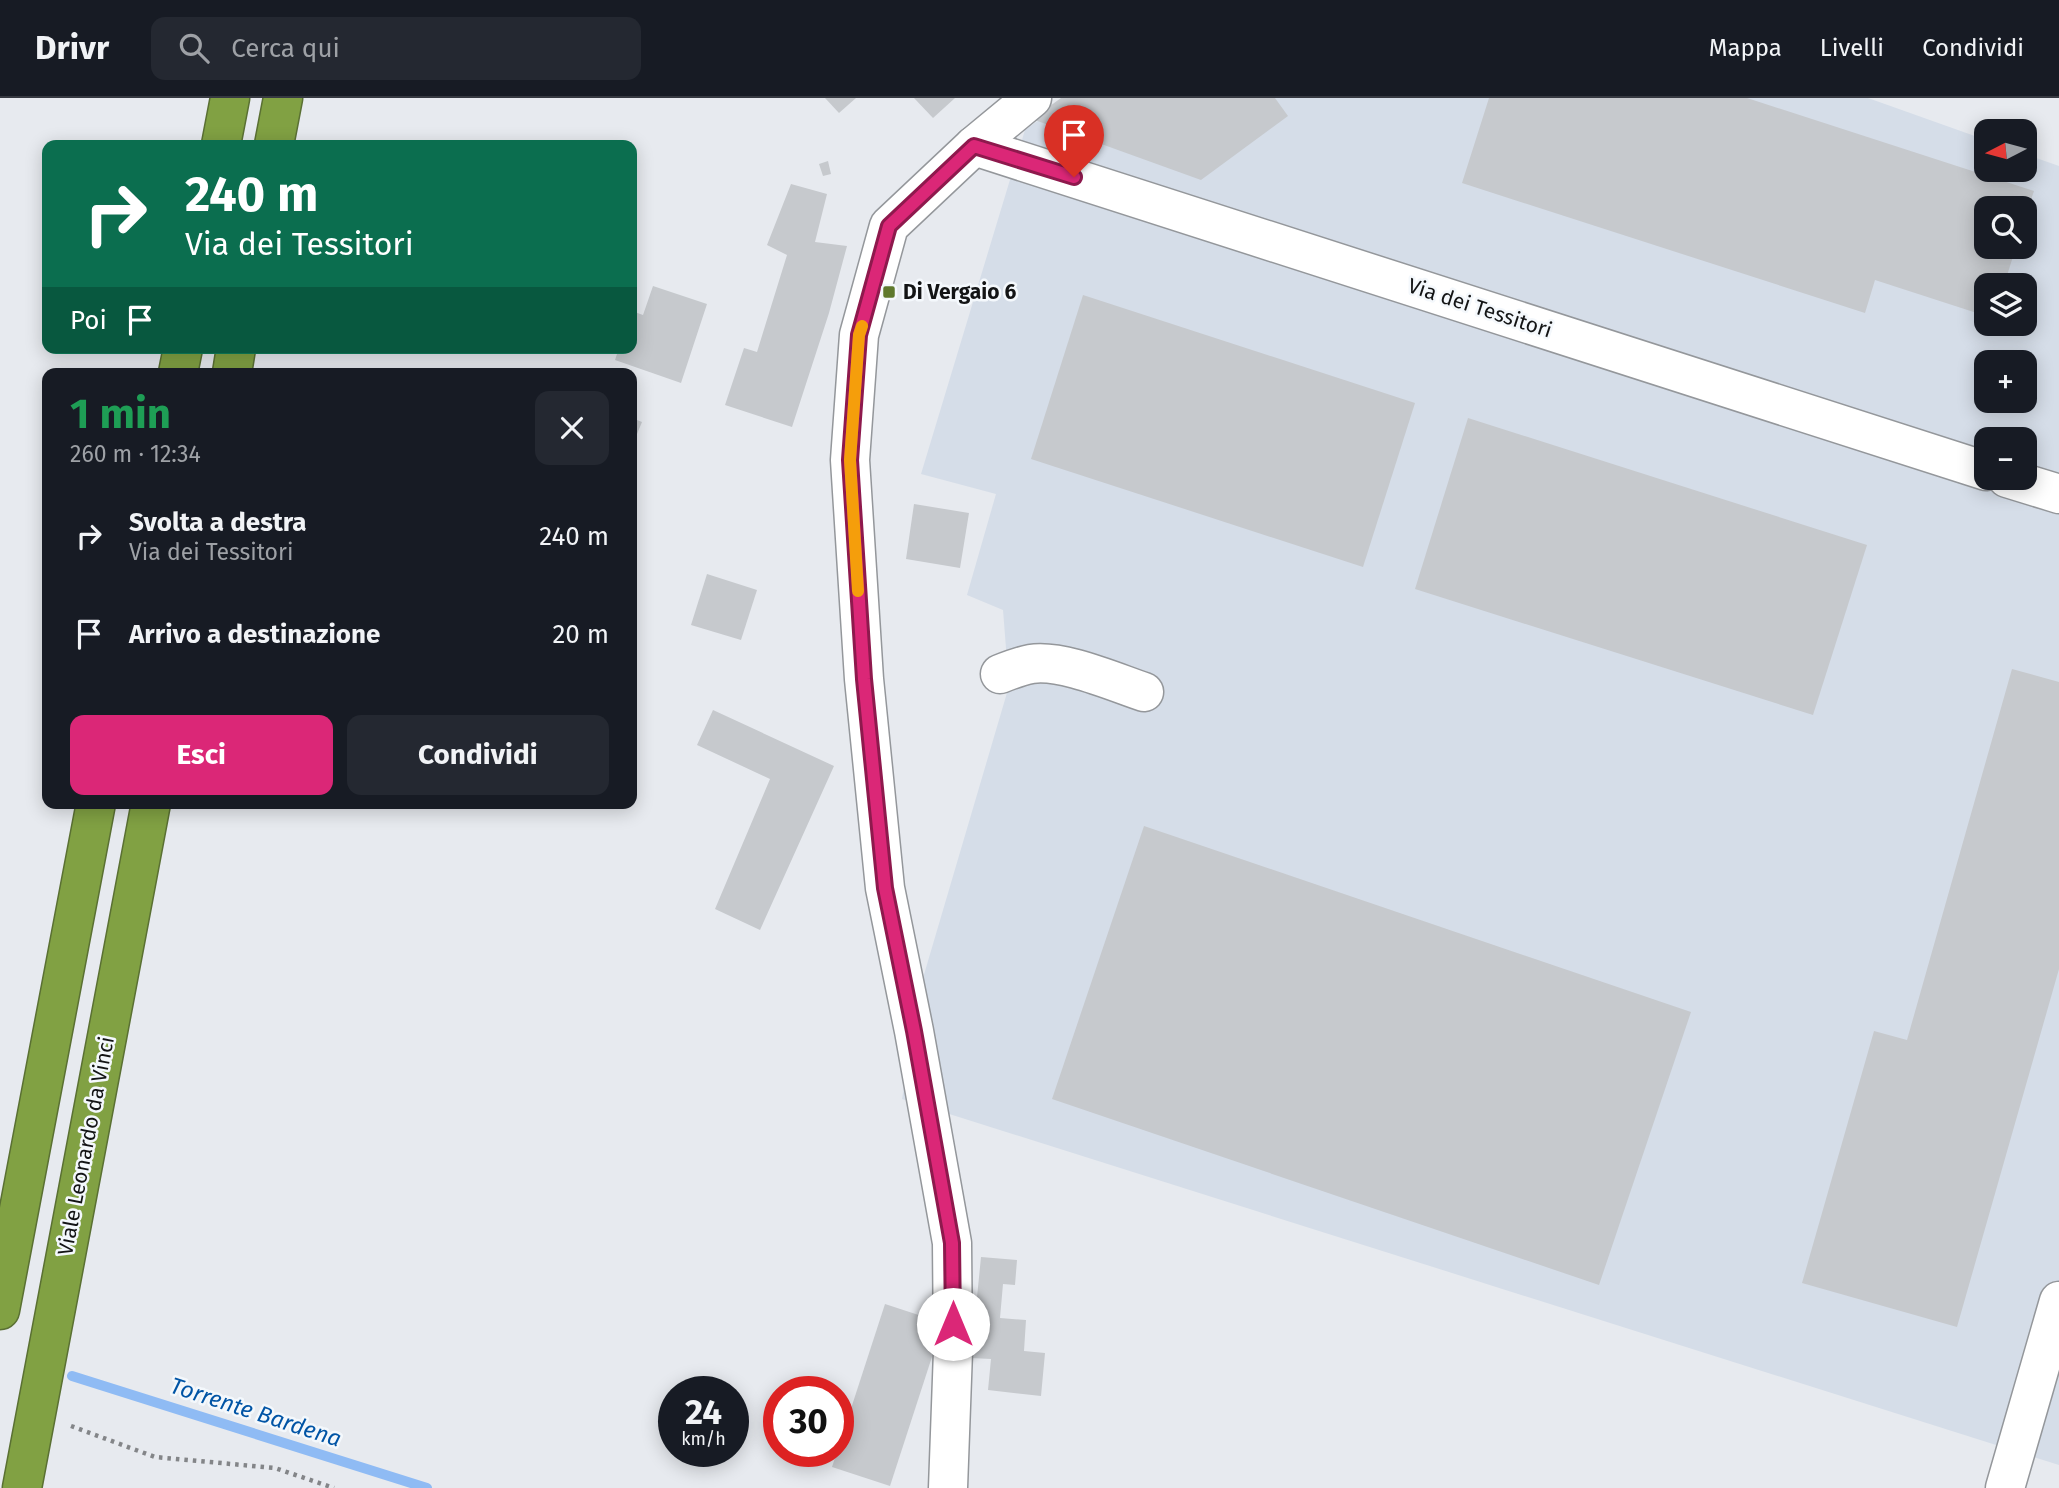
<!DOCTYPE html>
<html lang="it">
<meta charset="utf-8">
<style>
:root{--surface:#171b24;--page:#242831;--text:#f1f3f6;--muted:#9ea1a6;--line:#363941;--accent:#db2777}
body{margin:0;font-family:"Fira Sans",sans-serif;background:var(--page);color:var(--text);height:100vh;display:flex;flex-direction:column;font-size:26px;white-space:nowrap}
*{box-sizing:border-box;margin:0}
p{font-size:23px;color:var(--muted)}
.icon{flex:none;width:38px;height:38px;fill:none;stroke:currentColor;stroke-width:2;stroke-linecap:round;stroke-linejoin:round}
.map{position:relative;flex:1;overflow:hidden}
.sheet{position:absolute;left:42px;top:270px;width:595px;height:441px;display:flex;flex-direction:column;background:var(--surface);border-radius:14px;box-shadow:0 4px 18px #0003}
.sheet>*{flex:none}
.banner{position:absolute;left:42px;top:42px;width:595px;height:214px;border-radius:14px;box-shadow:0 4px 18px #0003;background:#0b6e4f;color:#fff;overflow:hidden}
.needle{width:46px;rotate:264deg}
.buttons{position:absolute;left:1974px;top:21px;display:grid;gap:14px}
.buttons a{display:grid;place-items:center;width:63px;height:63px;border-radius:14px;background:var(--surface);box-shadow:0 4px 18px #0003;font-size:35px}
.speed{position:absolute;left:658px;top:1278px;display:flex;gap:14px;font-size:35px;font-weight:700;text-align:center}
.speed>*{display:grid;place-content:center;width:91px;height:91px;border-radius:50%;background:var(--surface);box-shadow:0 4px 18px #0003;line-height:1}
.speed small{font-size:18px;font-weight:400}
.speed .limit{border:10px solid #d22;background:#fff;color:#111}
.pin{position:absolute;display:grid;place-items:center;width:60px;height:60px;color:#fff;margin:-72px -30px;border-radius:50% 50% 50% 0;rotate:-45deg;box-shadow:0 0 7px #0007}
.pin .icon{rotate:45deg}
.me{position:absolute;width:77px;margin:-38px;rotate:0deg;stroke-linejoin:round;filter:drop-shadow(0 0 5px #0008)}
.turn{display:flex;align-items:center;gap:24px;height:147px;padding:0 28px;font-size:32px}
.turn .icon{width:91px;height:91px;stroke-width:2.5}
.turn b{display:block;font-size:49px;line-height:60px}
.then{display:flex;align-items:center;height:66px;padding:0 28px;background:#0003;gap:14px;font-size:26px}
.round{display:grid;place-items:center;flex:none;width:74px;height:74px;border-radius:14px;background:var(--page)}
.headline{display:flex;align-items:center;justify-content:space-between;height:119px;padding:0 28px}
h1{font-size:42px;font-weight:700;line-height:52px;color:#1e9e55}
.cta{display:flex;gap:14px;margin-top:auto;padding:14px 28px}
.cta a{flex:1;height:80px;border-radius:14px;background:var(--accent);color:#fff;font-size:28px;font-weight:700;line-height:80px;text-align:center}
.cta a+a{background:var(--page);color:var(--text)}
ul{padding:0;list-style:none}
li{display:flex;align-items:center;gap:21px;height:98px;padding:0 28px}
li div{flex:1}
li b{display:block;font-size:26px}
li em{font-style:normal}
header{display:flex;align-items:center;gap:42px;box-sizing:border-box;height:98px;padding:0 35px;background:var(--surface);border-bottom:2px solid var(--line)}
header strong{font-size:33px}
nav{display:flex;gap:38px;margin-inline-start:auto;font-size:24px}
.search{width:490px;height:63px;background:var(--page);display:flex;align-items:center;gap:18px;box-sizing:border-box;padding:0 24px;border-radius:14px;color:var(--muted);font-size:26px}
.map>svg:first-child{display:block}
.built{fill:#d5dde8;fill-rule:evenodd}
.lines{fill:none;stroke-linecap:round;stroke-linejoin:round}
.stream{stroke:#8fbbf4;stroke-width:10}
.building{fill:#c6c9cd}
.minor-casing{stroke:#94979b;stroke-width:41}
.highway-casing{stroke:#5a7033;stroke-width:41}
.path{stroke:#838588;stroke-width:4.5;stroke-dasharray:3.5 5;stroke-linecap:butt}
.minor{stroke:#fff;stroke-width:38}
.highway{stroke:#81a143;stroke-width:38}
.route-casing{stroke:#8e194d;stroke-width:18}
.route{stroke:#db2777;stroke-width:12}
.slow{stroke:#f59e0b;stroke-width:12}
.poi-dot{fill:#5f792d;stroke:#f4f8fc;stroke-width:2.5}
.labels{text-anchor:middle;dominant-baseline:central;stroke-width:5;stroke-linejoin:round;paint-order:stroke}
.poi-label{font-size:21px;font-weight:bold;fill:#131415;stroke:#f4f8fc;text-anchor:start}
.street-label{font-size:21px;fill:#131415;stroke:#f4f8fc}
.water-label{font-size:23px;font-style:italic;fill:#0154a5;stroke:#f4f8fc}
</style>
<header>
<strong>Drivr</strong>
<div class="search"><svg class="icon" aria-label="search" viewBox="0 0 24 24"><circle cx="10" cy="10" r="6"/><path d="M15 15l6 6"/></svg>Cerca qui</div>
<nav><a>Mappa</a><a>Livelli</a><a>Condividi</a></nav>
</header>
<div class="map">
<svg width="2059" height="1390" viewBox="0 0 2059 1390">
<rect width="100%" height="100%" fill="#e7eaef"/>
<!-- built -->
<path class="built" d="M1070 0H1868L1986 42V72H2025V56L2059 68V1367L902 1001 923 880 1009 588 1003 512 967 497 996 396 921 376 1025 32ZM1986 110H2025V149H1986ZM1986 187H2025V226H1986ZM1986 264H2025V303H1986ZM1986 341H2025V380H1986Z"/>
<g class="lines">
<!-- stream -->
<path class="stream" d="M72 1278 427 1390"/>
</g>
<!-- building -->
<g class="building">
<path d="M825 0H856L839 15Z"/>
<path d="M914 0H955L933 20Z"/>
<path d="M1061 0H1275L1288 18 1201 82 1032 21Z"/>
<path d="M1489 0H1747L2034 93 2025 119V110H1986V149H2016L2004 187H1986V218L1875 182 1865 215 1462 85Z"/>
<path d="M828 63 831 76 823 78 819 66Z"/>
<path d="M791 86 827 96 815 144 847 148 829 215 792 329 725 307 744 250 757 254 787 157 767 147Z"/>
<path d="M653 188 707 206 681 285 615 262 619 250H632V213L643 217Z"/>
<path d="M1083 197 1415 305 1363 469 1031 361Z"/>
<path d="M632 320 642 324 632 348Z"/>
<path d="M1468 320 1867 447 1813 617 1415 491Z"/>
<path d="M914 406 969 415 960 470 906 461Z"/>
<path d="M707 476 757 492 741 542 691 527Z"/>
<path d="M2012 571 2059 584V871L1957 1229 1802 1185 1874 933 1907 942Z"/>
<path d="M713 612 834 668 760 832 715 811 770 681 697 647Z"/>
<path d="M1144 728 1691 914 1599 1187 1052 1001Z"/>
<path d="M981 1159 1017 1162 1015 1187 1003 1186 1000 1220 1026 1222 1024 1253 1045 1255 1041 1298 988 1292 991 1261 971 1260Z"/>
<path d="M885 1206 943 1225 890 1388 832 1369Z"/>
</g>
<g class="lines">
<defs>
<g id="minor">
<path d="M974 48 1986 373"/>
<path d="M2007 380 2059 396"/>
<path d="M1000 576C1010 572 1020 568 1031 566 1062 561 1114 584 1144 594"/>
<path d="M948 1390 953 1253 952 1145 914 933 885 790 864 581 850 362 859 237 889 128 974 48 1032 0"/>
<path d="M2005 1390 2059 1203"/>
</g>
<g id="highway">
<path d="M221 47 230 0"/>
<path d="M274 47 283 0"/>
<path d="M178 275 183 250"/>
<path d="M232 275 236 250"/>
<path d="M0 1212 96 705"/>
<path d="M22 1390 151 705"/>
</g>
</defs>
<!-- minor casing -->
<use href="#minor" class="minor-casing"/>
<!-- highway casing -->
<use href="#highway" class="highway-casing"/>
<!-- path -->
<path class="path" d="M71 1328 155 1359 275 1370 334 1390"/>
<!-- minor -->
<use href="#minor" class="minor"/>
<!-- highway -->
<use href="#highway" class="highway"/>
</g>
<g class="lines">
<defs>
<path id="route" d="M953 1226 952 1145 914 933 885 790 864 581 850 362 859 237 889 128 974 48 1074 79"/>
</defs>
<!-- route casing -->
<use href="#route" class="route-casing"/>
<!-- route -->
<use href="#route" class="route"/>
<!-- slow -->
<path class="slow" d="M858 493 850 362 859 237 862 228"/>
</g>
<!-- markers -->
<rect class="poi-dot" x="882" y="187" width="14" height="14" rx="3.5"/>
<g class="labels">
<!-- poi labels -->
<g class="poi-label">
<text x="903" y="194">Di Vergaio 6</text>
</g>
<!-- street labels -->
<g class="street-label">
<text transform="translate(1480 210) rotate(18)">Via dei Tessitori</text>
<text transform="translate(86 1048) rotate(-79)">Viale Leonardo da Vinci</text>
</g>
<!-- water labels -->
<g class="water-label">
<text transform="translate(256 1314) rotate(18)">Torrente Bardena</text>
</g>
</g>
</svg>
<div class="buttons">
<a><svg class="needle" viewBox="-14 -14 28 28"><path d="M0-13l5 13h-10z" fill="#e53935"/><path d="M0 13l5-13h-10z" fill="#9ea1a6"/></svg></a>
<a><svg class="icon" aria-label="search" viewBox="0 0 24 24"><circle cx="10" cy="10" r="6"/><path d="M15 15l6 6"/></svg></a>
<a><svg class="icon" aria-label="layers" viewBox="0 0 24 24"><path d="M12 4l9 5-9 5-9-5zM3 14l9 5 9-5"/></svg></a>
<a>+</a>
<a>−</a>
</div>
<div class="speed"><div>24<small>km/h</small></div><div class="limit">30</div></div>
<div class="pin" style="left:1074px;top:79px;background:#d93025"><svg class="icon" aria-label="arrive" viewBox="0 0 24 24"><path d="M6 21V4h12l-3 4 3 4H6"/></svg></div>
<svg class="me" style="left:953px;top:1226px" viewBox="-20 -20 40 40"><circle r="19" fill="#fff"/><path d="M0-13L10 11 0 6-10 11z" fill="#db2777"/></svg>
<div class="banner">
<div class="turn"><svg class="icon" aria-label="right" viewBox="0 0 24 24"><path d="M7 20v-9h11M14 6l5 5-5 5"/></svg><div><b>240 m</b>Via dei Tessitori</div></div>
<div class="then">Poi<svg class="icon" aria-label="arrive" viewBox="0 0 24 24"><path d="M6 21V4h12l-3 4 3 4H6"/></svg></div>
</div>
<section class="sheet">
<div class="headline"><div><h1>1 min</h1><p>260 m · 12:34</p></div><a class="round"><svg class="icon" aria-label="close" viewBox="0 0 24 24"><path d="M6 6l12 12M18 6L6 18"/></svg></a></div>
<ul>
<li><svg class="icon" aria-label="right" viewBox="0 0 24 24"><path d="M7 20v-9h11M14 6l5 5-5 5"/></svg><div><b>Svolta a destra</b><p>Via dei Tessitori</p></div><em>240 m</em></li>
<li><svg class="icon" aria-label="arrive" viewBox="0 0 24 24"><path d="M6 21V4h12l-3 4 3 4H6"/></svg><div><b>Arrivo a destinazione</b></div><em>20 m</em></li>
</ul>
<div class="cta"><a>Esci</a><a>Condividi</a></div>
</section>
</div>
